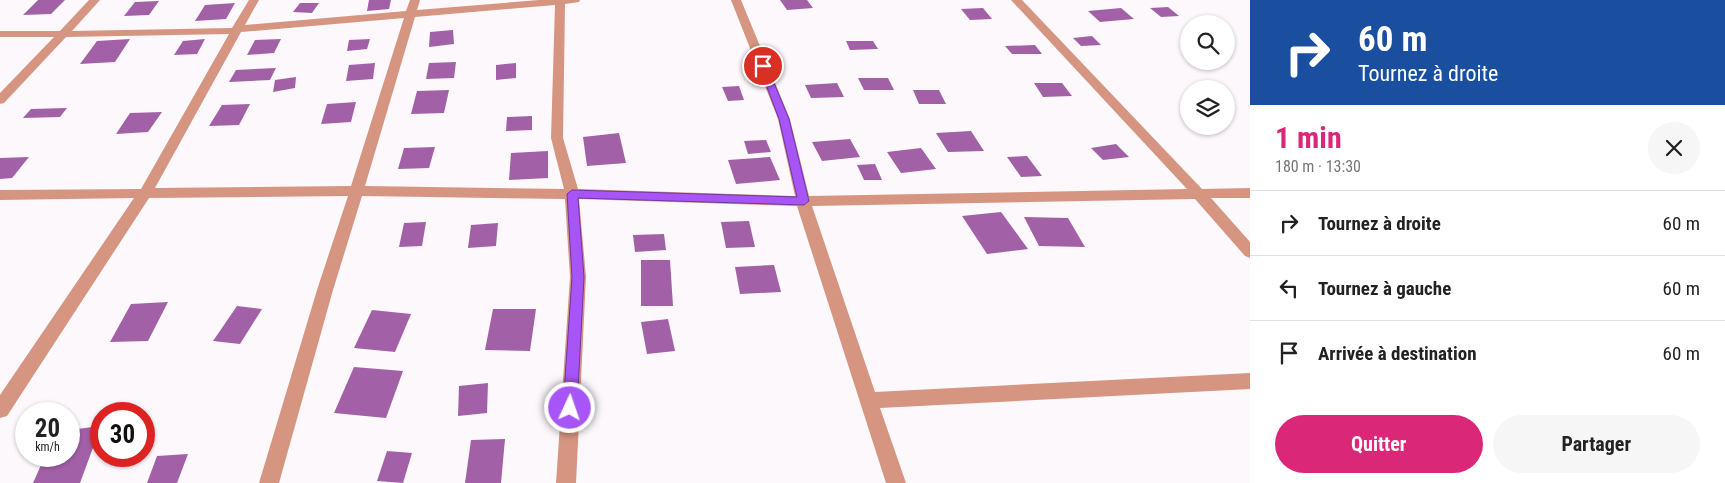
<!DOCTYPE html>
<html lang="fr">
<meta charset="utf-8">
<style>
:root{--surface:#fff;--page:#f6f6f6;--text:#222;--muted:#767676;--line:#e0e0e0;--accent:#db2777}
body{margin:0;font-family:"Roboto Condensed",sans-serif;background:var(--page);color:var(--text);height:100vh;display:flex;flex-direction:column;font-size:19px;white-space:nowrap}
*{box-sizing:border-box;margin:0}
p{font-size:16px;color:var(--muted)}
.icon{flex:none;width:28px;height:28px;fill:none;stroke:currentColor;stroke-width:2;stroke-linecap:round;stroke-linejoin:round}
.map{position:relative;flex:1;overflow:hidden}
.sheet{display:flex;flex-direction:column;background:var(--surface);width:475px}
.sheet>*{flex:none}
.guide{background:#1a4fa0;color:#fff;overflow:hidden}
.tools{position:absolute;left:1180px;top:15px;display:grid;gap:10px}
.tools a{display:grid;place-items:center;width:55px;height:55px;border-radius:50%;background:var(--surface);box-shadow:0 1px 4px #0004;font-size:25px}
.speed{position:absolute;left:15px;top:402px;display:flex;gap:10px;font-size:25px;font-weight:700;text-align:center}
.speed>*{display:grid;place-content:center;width:65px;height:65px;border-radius:50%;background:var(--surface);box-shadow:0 1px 4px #0004;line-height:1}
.speed small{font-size:12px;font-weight:400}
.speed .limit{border:8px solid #d22;background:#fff;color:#111}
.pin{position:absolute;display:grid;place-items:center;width:42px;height:42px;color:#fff;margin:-21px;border:2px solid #fff;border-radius:50%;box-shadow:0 1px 5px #0007}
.me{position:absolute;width:55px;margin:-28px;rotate:3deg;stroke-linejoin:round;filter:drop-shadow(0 0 4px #0008)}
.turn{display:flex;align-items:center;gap:18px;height:105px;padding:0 25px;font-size:22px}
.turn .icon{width:65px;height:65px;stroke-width:2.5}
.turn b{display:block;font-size:35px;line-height:42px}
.round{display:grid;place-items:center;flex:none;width:52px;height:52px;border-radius:26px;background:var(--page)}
.head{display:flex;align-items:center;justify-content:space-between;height:85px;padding:0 25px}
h1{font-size:30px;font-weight:700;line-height:38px;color:var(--accent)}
.cta{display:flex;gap:10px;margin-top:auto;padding:10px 25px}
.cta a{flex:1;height:58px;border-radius:30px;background:var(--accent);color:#fff;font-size:20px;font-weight:700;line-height:58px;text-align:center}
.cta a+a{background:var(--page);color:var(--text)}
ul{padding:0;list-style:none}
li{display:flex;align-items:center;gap:15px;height:65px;padding:0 25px;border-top:1px solid var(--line)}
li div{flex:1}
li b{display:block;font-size:19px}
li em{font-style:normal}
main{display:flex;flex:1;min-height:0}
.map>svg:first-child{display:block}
.building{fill:#a260a7}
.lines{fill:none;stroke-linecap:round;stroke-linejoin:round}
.minor{fill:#d69580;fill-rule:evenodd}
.route{fill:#a855f7;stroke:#6d37a1}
</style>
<main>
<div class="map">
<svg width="1250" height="483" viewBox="0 0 1250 483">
<rect width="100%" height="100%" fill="#fcf8fc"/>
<!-- building -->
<g class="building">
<path d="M38 0H65L51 14 23 15Z"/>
<path d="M369 0H391L389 9 367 11Z"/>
<path d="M780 0H807L813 8 787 10Z"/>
<path d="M159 1 149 15 124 16 135 2Z"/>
<path d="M235 3 226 19 195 21 205 5Z"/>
<path d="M300 3H319L312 13 293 12Z"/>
<path d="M1168 7 1179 16 1161 17 1150 8Z"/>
<path d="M983 8 992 19 970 20 961 9Z"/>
<path d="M1121 8 1134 19 1100 22 1088 11Z"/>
<path d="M453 30 454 44 429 47 430 32Z"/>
<path d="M1092 36 1101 45 1081 46 1073 38Z"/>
<path d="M130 39 115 62 80 64 97 41Z"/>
<path d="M205 39 197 54 174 55 183 41Z"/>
<path d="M281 39 274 53 247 55 255 40Z"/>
<path d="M370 39 367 49 347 51 349 40Z"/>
<path d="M846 41H873L878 49 850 50Z"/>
<path d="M1035 45 1042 54H1012L1005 46Z"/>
<path d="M456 62 454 78 426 79 429 63Z"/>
<path d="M375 63 373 79 346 81 349 65Z"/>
<path d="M516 63V78L496 80V65Z"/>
<path d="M276 68 270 80 229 82 236 70Z"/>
<path d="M296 77 295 88 273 92 275 80Z"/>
<path d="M858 78H888L894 90H864Z"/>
<path d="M837 83 844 97 811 98 805 85Z"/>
<path d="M1034 83H1062L1072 96 1043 97Z"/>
<path d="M739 86 744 100 728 101 722 87Z"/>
<path d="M449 90 444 113 411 114 417 91Z"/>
<path d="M913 90H939L946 104H919Z"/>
<path d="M356 102 351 122 321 124 327 104Z"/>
<path d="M250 104 239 125 209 126 222 105Z"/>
<path d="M67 108 60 117 23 118 31 109Z"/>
<path d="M162 112 148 132 116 134 130 113Z"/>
<path d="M532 116V130L506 131 507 117Z"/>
<path d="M971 131 984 151 948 152 936 133Z"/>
<path d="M619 133 626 163 587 166 583 137Z"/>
<path d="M850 139 860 157 822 161 812 142Z"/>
<path d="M766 140 771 152 748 154 744 141Z"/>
<path d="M1116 144 1129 157 1103 160 1091 148Z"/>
<path d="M435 147 429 168 398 169 404 148Z"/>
<path d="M921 148 936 169 901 173 887 152Z"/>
<path d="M548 151V178L509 180 511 153Z"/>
<path d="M1027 156 1042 176 1021 177 1007 157Z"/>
<path d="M29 157 12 178 0 179V158Z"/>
<path d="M770 157 780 180 736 184 728 160Z"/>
<path d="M875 164 882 180H864L857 165Z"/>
<path d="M1001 212 1028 249 987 254 962 216Z"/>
<path d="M1024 217 1068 218 1085 247 1039 246Z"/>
<path d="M749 221 755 247 726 248 721 222Z"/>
<path d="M426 222 422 246 399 247 404 223Z"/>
<path d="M498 223 496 246 468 248 471 225Z"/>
<path d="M664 234 666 250 635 252 633 235Z"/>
<path d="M641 260H670L673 306H641Z"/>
<path d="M774 265 781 292 740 294 735 267Z"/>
<path d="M168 302 148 341 110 342 131 304Z"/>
<path d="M237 306 262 309 240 344 213 341Z"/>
<path d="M493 309H536L530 351 485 350Z"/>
<path d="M372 310 411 314 395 352 354 348Z"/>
<path d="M668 319 675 351 647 354 641 322Z"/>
<path d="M354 367 403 371 386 418 334 413Z"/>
<path d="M488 383 487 413 458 416 459 386Z"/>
<path d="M101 426 80 483H33L45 456H69V430Z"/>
<path d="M505 439 501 483H465L471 440Z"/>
<path d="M387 451 412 453 403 483 377 481Z"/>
<path d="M188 454 177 483H147L157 456Z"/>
</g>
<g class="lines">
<!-- minor -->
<path class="minor" d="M89 0H100L72 31 232 28 249 0H259L245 25 406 11 410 0H420L417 10 539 0H580L579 2 565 4 563 138 578 189 795 196 778 119 731 0H741L790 119 809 196 1187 189 1011 0H1022L1202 189 1250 188V198H1211L1250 242V258L1245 256 1195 199 812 206 875 392 1250 373V389L880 408 906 483H886L797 206 579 199 586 277 576 483H556L570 277 565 199 362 196 333 290 279 483H259L317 290 348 196 149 198 7 416 0 418V395L134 198 0 200V190L141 189 229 34 66 37 4 103 0 104V93L54 37H0V31H60ZM555 5 551 138 564 189 365 186 415 17ZM404 18 351 186 155 188 241 32Z"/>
</g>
<!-- route -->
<path class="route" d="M763 63 767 66 789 119 809 201 804 205 578 198 584 277 577 408 575 412 570 414 565 412 563 408 572 277 567 194 572 190 797 197 779 119 759 66Z"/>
</svg>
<div class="tools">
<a><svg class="icon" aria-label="search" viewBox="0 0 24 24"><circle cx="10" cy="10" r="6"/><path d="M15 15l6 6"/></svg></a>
<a><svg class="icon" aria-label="layers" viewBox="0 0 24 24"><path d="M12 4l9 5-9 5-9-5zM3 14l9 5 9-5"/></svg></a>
</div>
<div class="speed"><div>20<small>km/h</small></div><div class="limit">30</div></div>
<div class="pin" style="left:763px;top:66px;background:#d93025"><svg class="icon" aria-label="arrive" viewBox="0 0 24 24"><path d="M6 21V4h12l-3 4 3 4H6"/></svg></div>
<svg class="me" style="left:570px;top:408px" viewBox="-20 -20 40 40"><circle r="17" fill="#a855f7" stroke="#fff" stroke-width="3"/><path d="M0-11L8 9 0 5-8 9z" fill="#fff"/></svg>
</div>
<section class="sheet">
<div class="guide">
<div class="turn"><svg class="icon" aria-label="right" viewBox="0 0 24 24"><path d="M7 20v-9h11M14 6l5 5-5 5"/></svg><div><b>60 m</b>Tournez à droite</div></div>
</div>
<div class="head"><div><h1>1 min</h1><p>180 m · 13:30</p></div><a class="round"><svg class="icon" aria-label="close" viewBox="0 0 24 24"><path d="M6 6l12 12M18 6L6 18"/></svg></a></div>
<ul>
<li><svg class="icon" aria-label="right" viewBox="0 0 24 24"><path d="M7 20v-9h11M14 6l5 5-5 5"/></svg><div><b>Tournez à droite</b></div><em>60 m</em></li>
<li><svg class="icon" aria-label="left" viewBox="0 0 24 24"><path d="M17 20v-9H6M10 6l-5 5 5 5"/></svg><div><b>Tournez à gauche</b></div><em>60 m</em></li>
<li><svg class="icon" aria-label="arrive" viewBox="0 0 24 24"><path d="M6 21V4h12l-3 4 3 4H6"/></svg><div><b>Arrivée à destination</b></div><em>60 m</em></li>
</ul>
<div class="cta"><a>Quitter</a><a>Partager</a></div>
</section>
</main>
